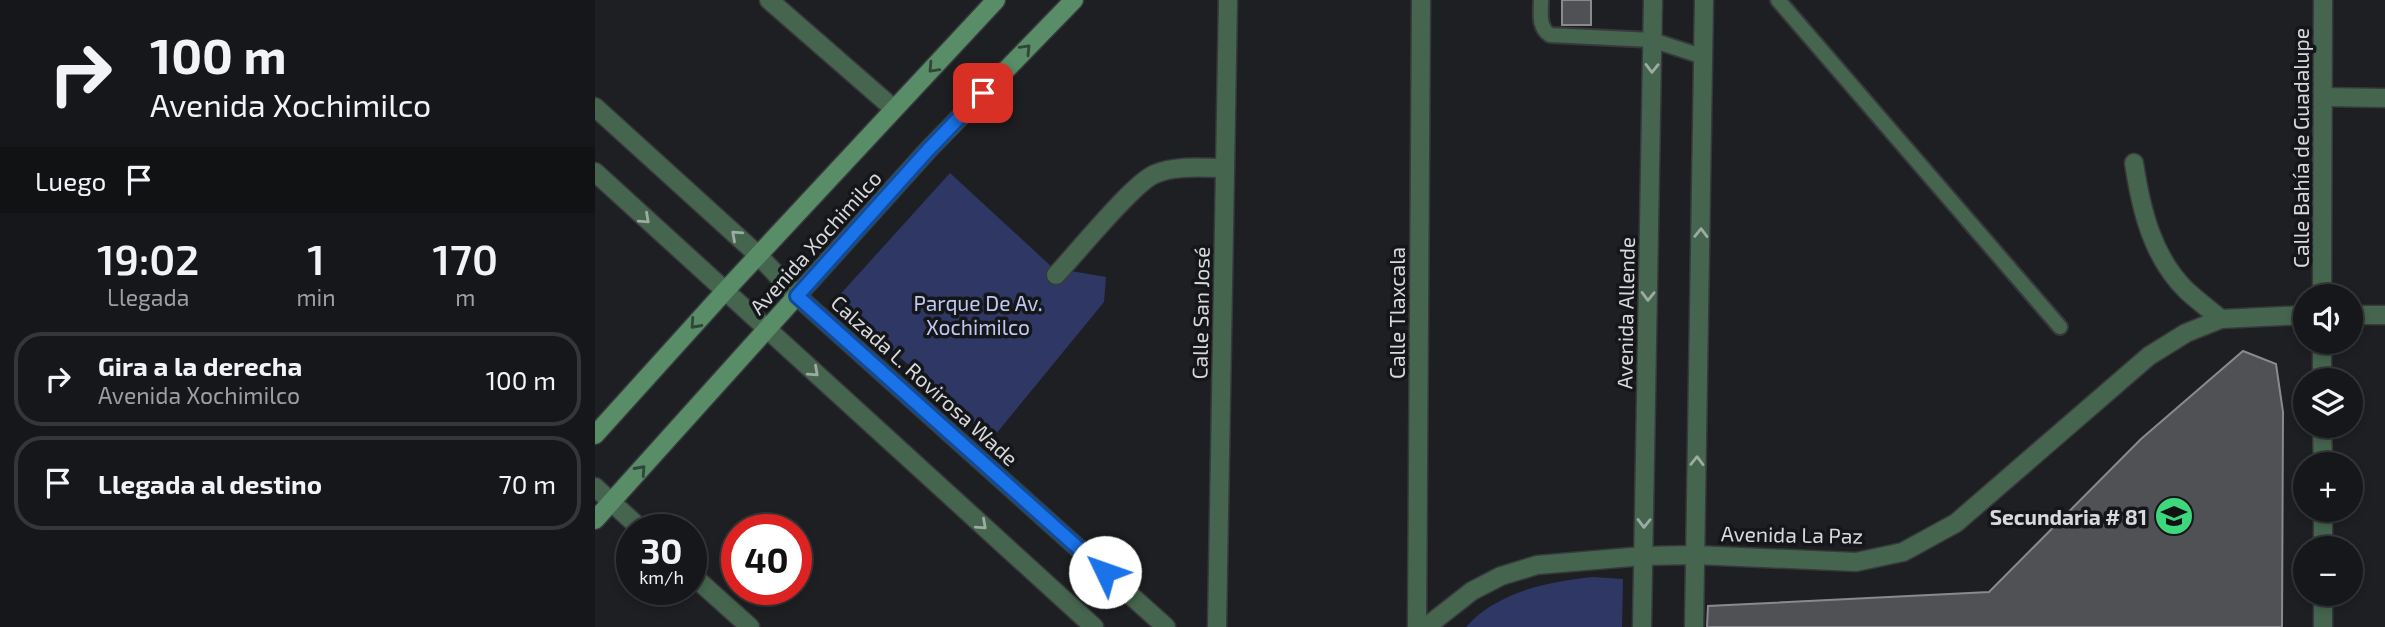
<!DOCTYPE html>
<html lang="es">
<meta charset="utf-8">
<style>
:root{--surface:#16171a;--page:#1f2023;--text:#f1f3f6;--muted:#9e9fa2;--line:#353639}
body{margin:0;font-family:"Exo 2",sans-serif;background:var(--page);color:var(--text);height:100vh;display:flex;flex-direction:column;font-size:26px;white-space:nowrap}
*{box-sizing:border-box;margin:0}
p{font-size:23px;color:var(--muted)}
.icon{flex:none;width:38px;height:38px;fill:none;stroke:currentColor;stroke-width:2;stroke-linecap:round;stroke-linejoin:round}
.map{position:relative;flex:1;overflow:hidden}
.panel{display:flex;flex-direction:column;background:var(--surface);width:595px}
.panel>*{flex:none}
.top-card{background:#16171a;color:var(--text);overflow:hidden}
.tools{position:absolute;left:1698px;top:284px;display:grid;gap:14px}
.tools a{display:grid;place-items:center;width:70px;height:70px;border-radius:50%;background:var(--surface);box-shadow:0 4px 10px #0003,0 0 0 2px var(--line);font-size:35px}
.speed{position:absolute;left:21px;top:514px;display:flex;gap:14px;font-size:35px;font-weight:700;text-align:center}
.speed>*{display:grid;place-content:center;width:91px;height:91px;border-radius:50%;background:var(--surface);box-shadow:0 4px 10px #0003,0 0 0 2px var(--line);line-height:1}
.speed small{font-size:18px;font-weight:400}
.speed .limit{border:10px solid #d22;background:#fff;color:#111}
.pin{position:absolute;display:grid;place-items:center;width:60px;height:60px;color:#fff;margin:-30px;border-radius:14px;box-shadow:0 4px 10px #0006}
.me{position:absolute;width:77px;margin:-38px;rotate:312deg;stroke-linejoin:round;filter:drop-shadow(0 0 5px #0008)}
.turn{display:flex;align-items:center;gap:24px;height:147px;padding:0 35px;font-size:32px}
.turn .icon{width:91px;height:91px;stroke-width:2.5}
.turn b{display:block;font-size:49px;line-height:60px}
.then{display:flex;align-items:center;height:66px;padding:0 35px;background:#0003;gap:14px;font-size:26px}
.eta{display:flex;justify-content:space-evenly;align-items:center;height:119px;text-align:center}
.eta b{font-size:42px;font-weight:600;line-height:49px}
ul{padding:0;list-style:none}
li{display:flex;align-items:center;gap:21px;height:94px;margin:0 14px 10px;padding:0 21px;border:4px solid var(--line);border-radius:28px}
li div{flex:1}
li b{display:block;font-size:26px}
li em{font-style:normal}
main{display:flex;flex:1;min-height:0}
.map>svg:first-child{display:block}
.green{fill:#2f3765}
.building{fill:#505155;stroke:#898a8e;stroke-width:2}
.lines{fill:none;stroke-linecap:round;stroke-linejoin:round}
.service-casing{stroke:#38393c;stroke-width:18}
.minor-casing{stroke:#38393c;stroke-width:21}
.tertiary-casing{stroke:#38393c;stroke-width:21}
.secondary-casing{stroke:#38393c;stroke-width:21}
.service{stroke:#45654e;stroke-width:14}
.minor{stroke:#45654e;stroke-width:18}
.tertiary{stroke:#45654e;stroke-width:18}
.secondary{stroke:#598d68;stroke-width:18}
.oneway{stroke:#304639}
.oneway2{stroke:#9daba3}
.route-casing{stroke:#114b97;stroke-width:18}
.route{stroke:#1a73e8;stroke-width:12}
.labels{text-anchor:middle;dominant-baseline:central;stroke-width:7;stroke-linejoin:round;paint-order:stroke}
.street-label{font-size:21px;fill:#d8d9db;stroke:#151619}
.park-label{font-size:21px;fill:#bec8f1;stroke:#151619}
.poi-label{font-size:21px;font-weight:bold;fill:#d8d9db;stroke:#151619;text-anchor:end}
</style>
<main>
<section class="panel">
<div class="top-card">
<div class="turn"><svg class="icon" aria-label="right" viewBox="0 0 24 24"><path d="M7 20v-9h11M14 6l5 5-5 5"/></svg><div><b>100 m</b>Avenida Xochimilco</div></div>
<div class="then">Luego<svg class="icon" aria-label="arrive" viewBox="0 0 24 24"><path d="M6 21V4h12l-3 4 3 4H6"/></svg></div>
</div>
<div class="eta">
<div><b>19:02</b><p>Llegada</p></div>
<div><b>1</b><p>min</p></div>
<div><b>170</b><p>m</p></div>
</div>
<ul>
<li><svg class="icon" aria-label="right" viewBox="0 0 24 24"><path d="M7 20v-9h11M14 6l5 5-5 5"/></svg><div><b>Gira a la derecha</b><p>Avenida Xochimilco</p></div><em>100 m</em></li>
<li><svg class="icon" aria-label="arrive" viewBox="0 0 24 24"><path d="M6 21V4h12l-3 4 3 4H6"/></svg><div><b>Llegada al destino</b></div><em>70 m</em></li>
</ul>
</section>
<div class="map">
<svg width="1790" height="627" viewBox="0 0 1790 627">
<rect width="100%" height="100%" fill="#1e1f22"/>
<!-- green -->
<g class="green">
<path d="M355 173 458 268 511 277 509 302 396 440 241 299Z"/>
<path d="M998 577 1028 579 1027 627H871C901 592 955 581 998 577Z"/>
</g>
<!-- building -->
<g class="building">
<rect x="967" y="0" width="29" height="25"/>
<path d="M1648 351 1681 364 1688 412 1687 627H1112L1113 606 1394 592 1546 439Z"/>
</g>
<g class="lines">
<defs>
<g id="service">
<path d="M946 0C946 13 943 27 955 35L1057 40 1109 57"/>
<path d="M1183 0 1465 327"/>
</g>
<g id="minor">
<path d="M174 0 299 109"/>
<path d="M1728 97 1790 98"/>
<path d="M1539 163C1546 209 1557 257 1592 291 1603 301 1615 310 1626 319"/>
<path d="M461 275C480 255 539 182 560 174 581 165 607 168 630 168"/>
<path d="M1727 296 1728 0"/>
<path d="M1727 341V380"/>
<path d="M1727 425 1728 464"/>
<path d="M0 487 47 530"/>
<path d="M1728 509V548"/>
<path d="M96 574 155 627"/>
<path d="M1728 593V627"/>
<path d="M622 627 633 0"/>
<path d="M822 627 826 0"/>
</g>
<g id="tertiary">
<path d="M0 107 163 255 202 296 571 627"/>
<path d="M0 172 499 627"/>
<path d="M1755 315H1790"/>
<path d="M831 627 877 591 906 576 942 565 1048 556 1100 555 1261 562 1308 552 1361 523 1554 356 1591 333 1626 319 1710 315"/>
<path d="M1047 627 1058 0"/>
<path d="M1099 627 1109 0"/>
</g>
<g id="secondary">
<path d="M0 435 130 291 401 0"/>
<path d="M0 520 333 150 479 0"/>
</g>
</defs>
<!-- service casing -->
<use href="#service" class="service-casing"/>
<!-- minor casing -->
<use href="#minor" class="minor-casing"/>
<!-- tertiary casing -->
<use href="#tertiary" class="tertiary-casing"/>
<!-- secondary casing -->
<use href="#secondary" class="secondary-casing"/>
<!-- service -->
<use href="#service" class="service"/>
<!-- minor -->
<use href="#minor" class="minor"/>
<!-- tertiary -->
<use href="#tertiary" class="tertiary"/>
<!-- secondary -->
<use href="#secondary" class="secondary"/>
</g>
<!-- one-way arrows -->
<defs><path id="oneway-chevron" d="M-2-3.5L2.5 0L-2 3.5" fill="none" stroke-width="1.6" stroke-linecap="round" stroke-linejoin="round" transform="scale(1.75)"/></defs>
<g class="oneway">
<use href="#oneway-chevron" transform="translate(431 49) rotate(-46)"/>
<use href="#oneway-chevron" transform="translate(338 68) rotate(133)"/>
<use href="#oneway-chevron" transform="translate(100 324) rotate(132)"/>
<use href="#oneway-chevron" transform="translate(46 470) rotate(-48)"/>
</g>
<g class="oneway2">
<use href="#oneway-chevron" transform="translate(1057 68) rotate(91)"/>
<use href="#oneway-chevron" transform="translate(50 219) rotate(42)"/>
<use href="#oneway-chevron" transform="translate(1106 233) rotate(-89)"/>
<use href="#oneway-chevron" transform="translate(141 235) rotate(-138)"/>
<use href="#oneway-chevron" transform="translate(1053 296) rotate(91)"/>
<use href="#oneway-chevron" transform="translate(219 372) rotate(42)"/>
<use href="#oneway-chevron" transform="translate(1102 461) rotate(-89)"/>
<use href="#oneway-chevron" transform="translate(1049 523) rotate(91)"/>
<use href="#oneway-chevron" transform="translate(387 525) rotate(42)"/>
</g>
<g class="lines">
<defs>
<path id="route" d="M388 93 333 150 202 296 510 572"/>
</defs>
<!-- route casing -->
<use href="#route" class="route-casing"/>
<!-- route -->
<use href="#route" class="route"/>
</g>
<!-- icons -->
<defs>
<symbol id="school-disc" viewBox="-11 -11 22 22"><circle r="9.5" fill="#3dd77e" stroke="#151619"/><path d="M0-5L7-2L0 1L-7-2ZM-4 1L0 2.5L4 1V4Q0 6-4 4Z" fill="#111"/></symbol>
</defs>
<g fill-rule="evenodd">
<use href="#school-disc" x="1557" y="494" width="44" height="44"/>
</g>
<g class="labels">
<!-- street labels -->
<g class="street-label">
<text transform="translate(1705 148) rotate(-90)">Calle Bahía de Guadalupe</text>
<text transform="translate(220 242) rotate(-48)">Avenida Xochimilco</text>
<text transform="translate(605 313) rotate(-89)">Calle San José</text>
<text transform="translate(801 313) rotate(-90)">Calle Tlaxcala</text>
<text transform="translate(1030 313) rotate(-89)">Avenida Allende</text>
<text transform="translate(330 380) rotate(42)">Calzada L. Rovirosa Wade</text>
<text transform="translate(1197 534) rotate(1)">Avenida La Paz</text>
</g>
<!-- park labels -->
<g class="park-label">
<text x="383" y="302">Parque De Av.<tspan x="383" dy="24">Xochimilco</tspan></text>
</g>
<!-- poi labels -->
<g class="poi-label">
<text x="1552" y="516">Secundaria # 81</text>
</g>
</g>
</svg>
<div class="tools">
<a><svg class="icon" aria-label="sound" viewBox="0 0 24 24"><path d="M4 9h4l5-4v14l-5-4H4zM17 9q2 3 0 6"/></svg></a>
<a><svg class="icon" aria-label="layers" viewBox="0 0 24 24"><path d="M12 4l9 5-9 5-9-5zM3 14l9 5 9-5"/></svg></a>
<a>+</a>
<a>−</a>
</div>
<div class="speed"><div>30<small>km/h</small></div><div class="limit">40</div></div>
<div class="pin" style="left:388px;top:93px;background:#d93025"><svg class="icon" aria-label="arrive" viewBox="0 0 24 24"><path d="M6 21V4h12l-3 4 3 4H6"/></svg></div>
<svg class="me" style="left:510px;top:572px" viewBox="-20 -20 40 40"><circle r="19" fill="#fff"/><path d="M0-13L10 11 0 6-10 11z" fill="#1a73e8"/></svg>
</div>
</main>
